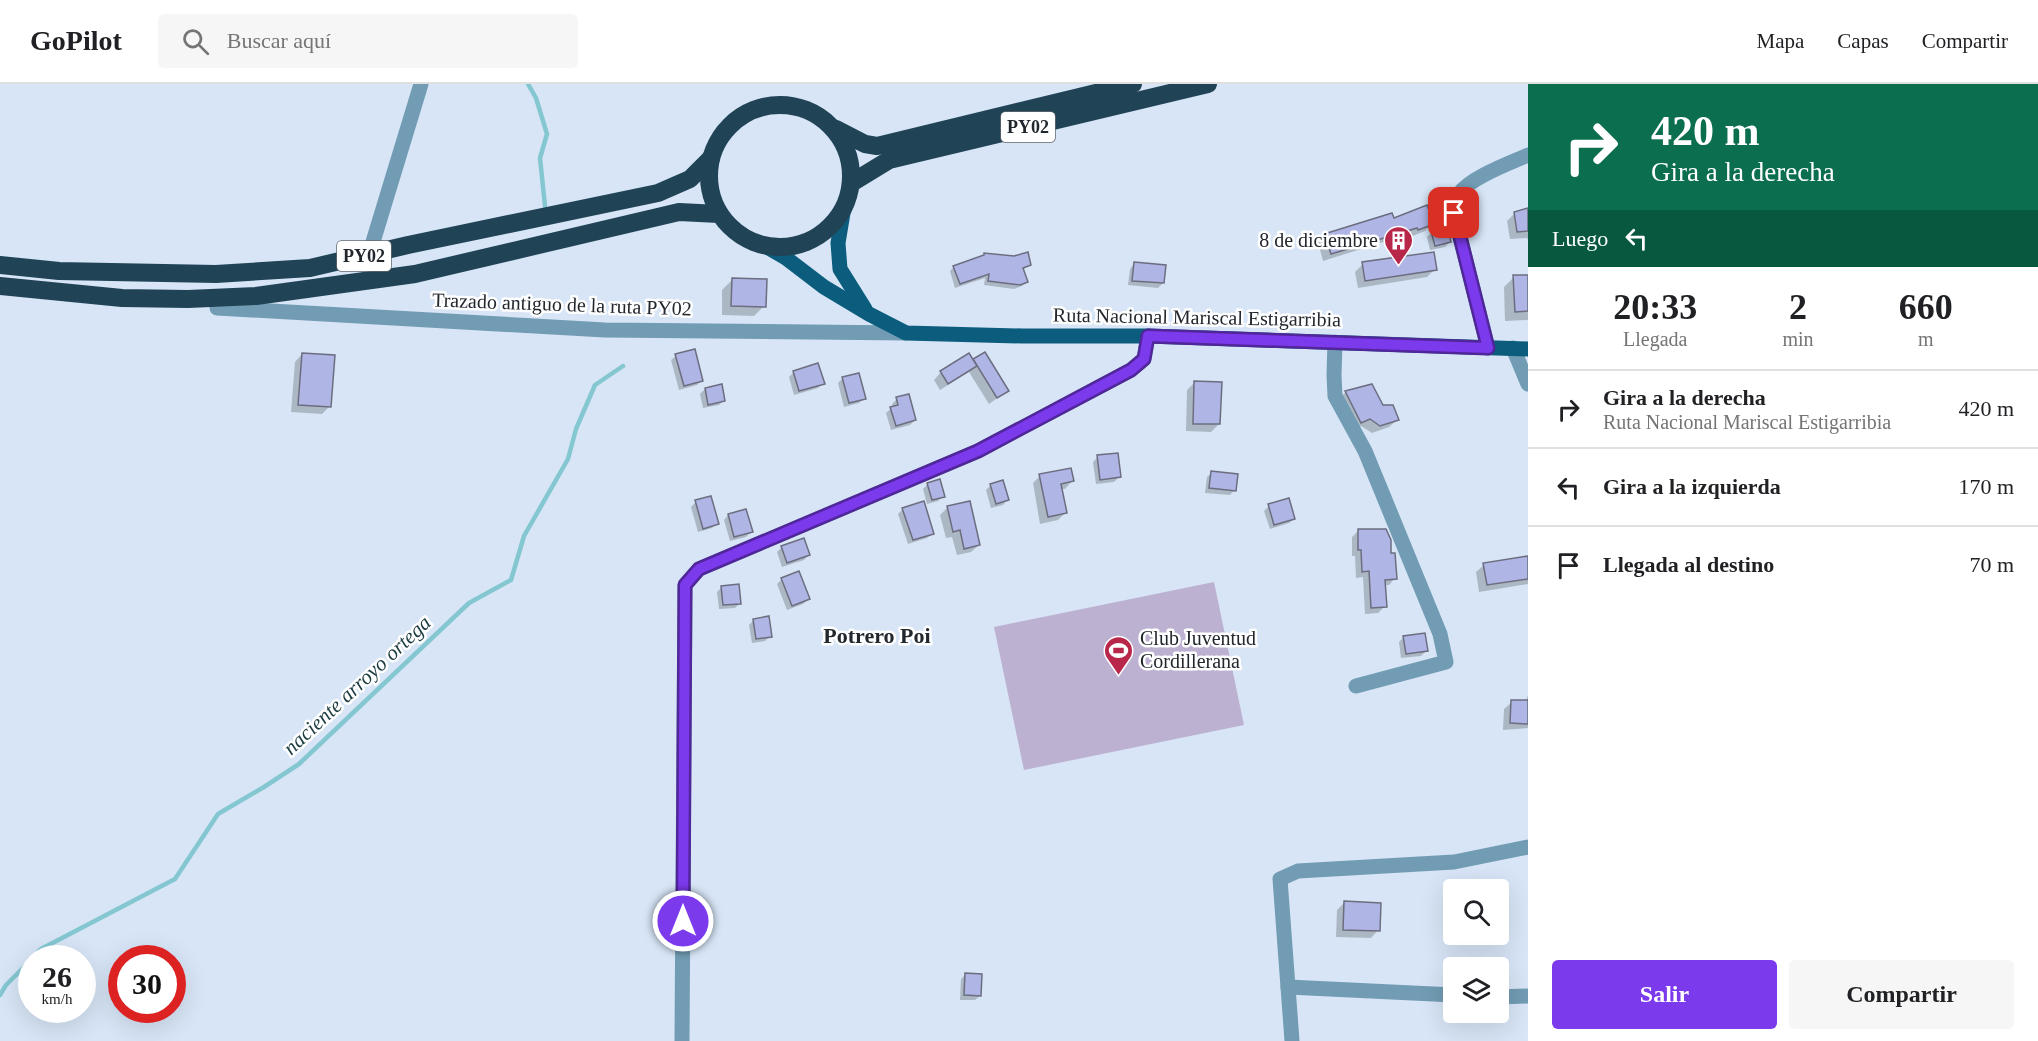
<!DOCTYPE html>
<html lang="es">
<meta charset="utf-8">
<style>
:root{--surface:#fff;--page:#f6f6f6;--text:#202124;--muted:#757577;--line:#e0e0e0;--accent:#7c3aed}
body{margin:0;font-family:"Times New Roman",serif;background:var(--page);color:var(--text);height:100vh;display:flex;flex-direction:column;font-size:22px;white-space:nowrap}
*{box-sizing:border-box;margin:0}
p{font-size:20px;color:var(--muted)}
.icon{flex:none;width:33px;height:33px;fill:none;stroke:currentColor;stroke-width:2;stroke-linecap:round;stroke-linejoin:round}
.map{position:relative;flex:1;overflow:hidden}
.panel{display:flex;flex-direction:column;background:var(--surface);width:510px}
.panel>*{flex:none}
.banner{background:#0b6e4f;color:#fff;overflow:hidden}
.tools{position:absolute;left:1443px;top:795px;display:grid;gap:12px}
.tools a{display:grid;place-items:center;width:66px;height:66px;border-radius:6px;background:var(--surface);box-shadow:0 6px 24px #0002;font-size:30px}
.speed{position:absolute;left:18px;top:861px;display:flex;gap:12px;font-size:30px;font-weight:700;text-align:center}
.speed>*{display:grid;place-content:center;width:78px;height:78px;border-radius:50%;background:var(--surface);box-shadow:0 6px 24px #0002;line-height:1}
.speed small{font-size:15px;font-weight:400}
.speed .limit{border:9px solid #d22;background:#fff;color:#111}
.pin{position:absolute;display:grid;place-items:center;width:51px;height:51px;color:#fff;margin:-26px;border-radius:12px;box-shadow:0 3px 9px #0006}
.me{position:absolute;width:66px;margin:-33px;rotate:0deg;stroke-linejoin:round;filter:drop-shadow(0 0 4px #0008)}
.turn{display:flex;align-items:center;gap:21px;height:126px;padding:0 24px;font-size:27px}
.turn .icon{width:78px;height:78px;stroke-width:2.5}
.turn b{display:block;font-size:42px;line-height:51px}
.then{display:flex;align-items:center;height:57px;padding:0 24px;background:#0003;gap:12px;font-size:22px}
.eta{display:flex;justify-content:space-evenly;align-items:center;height:102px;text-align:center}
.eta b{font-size:36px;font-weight:700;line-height:42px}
.button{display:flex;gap:12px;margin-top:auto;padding:12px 24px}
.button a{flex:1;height:69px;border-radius:6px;background:var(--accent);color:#fff;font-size:24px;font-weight:700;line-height:69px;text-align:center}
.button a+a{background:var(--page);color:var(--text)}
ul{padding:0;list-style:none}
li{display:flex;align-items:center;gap:18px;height:78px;padding:0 24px;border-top:2px solid var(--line)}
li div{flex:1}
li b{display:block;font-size:22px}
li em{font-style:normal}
header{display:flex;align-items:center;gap:36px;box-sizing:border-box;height:84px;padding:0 30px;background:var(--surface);border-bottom:2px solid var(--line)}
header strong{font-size:28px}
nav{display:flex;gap:33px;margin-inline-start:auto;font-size:21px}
.search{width:420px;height:54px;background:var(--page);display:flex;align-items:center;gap:15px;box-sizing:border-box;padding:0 21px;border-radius:6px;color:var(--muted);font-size:22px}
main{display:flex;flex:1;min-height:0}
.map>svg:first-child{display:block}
.green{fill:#bdb1d1}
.shadow{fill:#0003}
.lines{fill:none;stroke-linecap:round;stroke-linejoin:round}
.stream{stroke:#84c7d1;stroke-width:4.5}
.building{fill:#afb5e5;stroke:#6c6e80;stroke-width:1.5}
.street{stroke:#719cb3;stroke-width:15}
.primary{stroke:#0c5d7d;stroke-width:15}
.highway{stroke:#204456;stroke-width:18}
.route-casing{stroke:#51269a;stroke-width:15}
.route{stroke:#7c3aed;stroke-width:10}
.labels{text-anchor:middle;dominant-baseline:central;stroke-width:5;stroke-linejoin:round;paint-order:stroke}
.shield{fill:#fff;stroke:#64686d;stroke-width:1.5}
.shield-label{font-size:18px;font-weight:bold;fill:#22272e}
.poi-label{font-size:20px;fill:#22272e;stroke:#fff;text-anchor:end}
.street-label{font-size:20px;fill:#22272e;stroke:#fff}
.water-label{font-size:21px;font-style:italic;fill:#1b3c41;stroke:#fff}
.quarter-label{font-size:22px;font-weight:bold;fill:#22272e;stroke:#fff}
</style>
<header>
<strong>GoPilot</strong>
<div class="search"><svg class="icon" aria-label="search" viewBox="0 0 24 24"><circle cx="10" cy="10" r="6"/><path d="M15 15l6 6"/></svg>Buscar aquí</div>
<nav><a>Mapa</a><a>Capas</a><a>Compartir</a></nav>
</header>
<main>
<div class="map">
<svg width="1528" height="957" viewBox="0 0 1528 957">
<rect width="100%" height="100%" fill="#d7e5f6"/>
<!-- green -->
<path class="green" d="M1214 498 1244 641 1024 686 994 543Z"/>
<!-- shadow -->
<g class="shadow">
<path d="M1528 126V156L1527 154 1510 155 1507 137 1515 129Z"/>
<path d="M1393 136 1432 140 1425 147 1410 153 1409 150 1323 177 1318 158 1325 151Z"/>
<path d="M1432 148 1450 158 1445 163 1430 166 1427 153Z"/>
<path d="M985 170 1030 181 1022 186 1027 198 1022 202 1014 205 984 201 985 194 955 204 950 187 954 183 981 174Z"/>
<path d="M1134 180 1163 199 1158 204 1128 201 1130 185Z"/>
<path d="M1363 180 1435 185 1427 193 1358 204 1355 188Z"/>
<path d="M1528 192V236L1505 237 1504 203 1514 193Z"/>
<path d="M732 196 764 222 754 232 722 231V206Z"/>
<path d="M302 270 330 322 322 330 291 328 295 278Z"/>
<path d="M676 272 702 296 697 301 679 306 671 276Z"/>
<path d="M974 276 1007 307 989 320 969 288 940 306 934 296 941 288Z"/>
<path d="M794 288 823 299 818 304 794 311 789 293Z"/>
<path d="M843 294 864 314 859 319 844 323 838 299Z"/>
<path d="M1195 298 1219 340 1211 348 1186 347 1187 306Z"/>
<path d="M705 305 724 316 719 321 703 324 700 310Z"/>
<path d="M1346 308 1382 322 1397 336 1389 343 1372 349 1361 342 1353 346 1338 315Z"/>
<path d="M897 315 915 336 910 341 891 346 886 329 893 323 892 320Z"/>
<path d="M1098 373 1119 393 1114 398 1096 400 1093 378Z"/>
<path d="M1212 389 1235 406 1230 411 1205 409 1207 393Z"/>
<path d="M1040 392 1072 397 1065 405H1061L1066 428 1058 436 1040 440 1033 399Z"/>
<path d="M928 400 943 412 938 417 927 420 923 405Z"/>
<path d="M991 401 1007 416 1003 421 991 424 986 406Z"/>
<path d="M696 418 717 439 712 444 698 448 691 423Z"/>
<path d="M1269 422 1294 435 1289 439 1270 445 1264 427Z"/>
<path d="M948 423 979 461 971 468 957 471 952 453 946 454 940 431Z"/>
<path d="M903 425 932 450 927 454 908 460 898 430Z"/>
<path d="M728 431 751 448 746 453 730 457 724 436Z"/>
<path d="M1359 446 1389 471 1395 494 1389 501H1384L1385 522 1378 529 1365 530 1363 493 1356 494 1355 472H1352V453Z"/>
<path d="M782 463 809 471 804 476 782 483 777 468Z"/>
<path d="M1528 474V500L1479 508 1476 488 1484 481Z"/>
<path d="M782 495 808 515 803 520 787 526 777 500Z"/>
<path d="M722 503 740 519 735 524 719 525 717 508Z"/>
<path d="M754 536 770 552 765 557 752 559 749 541Z"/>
<path d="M1404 553 1426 567 1421 572 1401 574 1399 558Z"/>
<path d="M1528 611V644L1503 646 1504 625 1512 618 1526 617Z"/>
<path d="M1344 819 1378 846 1371 854 1336 853 1337 826Z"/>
<path d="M966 890 980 912 975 916H960L961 895Z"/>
</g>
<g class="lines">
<!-- stream -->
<g class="stream">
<path d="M528 0 536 14 547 50 540 74 545 122"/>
<path d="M32 874 41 865 175 795 218 730 264 703 299 680 469 519 511 496 524 452 568 375 576 345 595 301 623 282"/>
<path d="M0 911 6 901 32 875"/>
</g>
</g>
<!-- building -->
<g class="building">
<path d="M1427 121 1434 140 1418 146 1417 144 1331 170 1324 150 1392 129 1394 134Z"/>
<path d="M1528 124V147L1517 148 1514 128Z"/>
<path d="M1448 143 1451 158 1435 162 1431 147Z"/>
<path d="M1028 168 1031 181 1023 184 1028 198 1020 201 988 197 989 190 960 200 953 182 984 171V169L1014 172Z"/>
<path d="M1434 168 1437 186 1365 197 1362 178Z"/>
<path d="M1134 178 1166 181 1164 199 1132 197Z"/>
<path d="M1513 191H1528V227L1515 228Z"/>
<path d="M732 194 767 195 766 223 731 222Z"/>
<path d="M695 265 703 297 684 302 675 270Z"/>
<path d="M985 268 1009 307 997 314 973 275Z"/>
<path d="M302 269 335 271 331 323 298 321Z"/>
<path d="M969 269 977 282 948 300 940 287Z"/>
<path d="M818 279 825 300 799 307 793 287Z"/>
<path d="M859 289 866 315 849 319 842 293Z"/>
<path d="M1194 297 1222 298 1220 340H1193Z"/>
<path d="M722 300 725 317 708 321 705 304Z"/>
<path d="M1372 300 1383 321H1393L1399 336 1380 342 1370 335 1361 339 1345 307Z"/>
<path d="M909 310 916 336 896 342 890 323 898 321 896 313Z"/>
<path d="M1118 369 1121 393 1100 396 1097 371Z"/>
<path d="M1071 384 1074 397 1061 400 1067 429 1048 433 1039 390Z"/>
<path d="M1211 387 1238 390 1236 407 1209 404Z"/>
<path d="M940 395 945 413 932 416 927 399Z"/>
<path d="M1003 396 1009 416 996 420 990 400Z"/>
<path d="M711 412 719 440 703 445 695 416Z"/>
<path d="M1289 414 1295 435 1274 441 1268 420Z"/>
<path d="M924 417 934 450 913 456 902 424Z"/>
<path d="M970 417 980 461 964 465 960 446 953 448 947 422Z"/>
<path d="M746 425 753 448 734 453 728 430Z"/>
<path d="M1358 445H1386L1391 456V469H1395L1397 495 1385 496 1387 523 1371 524 1369 487 1362 488 1361 466H1358Z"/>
<path d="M804 454 810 471 787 479 781 462Z"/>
<path d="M1528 472V495L1487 501 1483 479Z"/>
<path d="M799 487 810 515 792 522 781 494Z"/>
<path d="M739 500 741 520 723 521 721 502Z"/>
<path d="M769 532 772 553 756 555 753 535Z"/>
<path d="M1425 549 1428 567 1406 570 1403 552Z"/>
<path d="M1511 616H1528V640L1510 639Z"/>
<path d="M1344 817 1381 819 1380 847 1343 846Z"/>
<path d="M965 889 982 890 981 912 964 911Z"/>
</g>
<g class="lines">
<!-- street -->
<g class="street">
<path d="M369 171 421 0"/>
<path d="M217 224 605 246 906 249"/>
<path d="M1335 258 1334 291 1335 312 1365 367 1440 550 1446 578 1356 602"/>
<path d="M1488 264 1454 129C1455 123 1456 115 1459 110 1469 94 1510 79 1528 71"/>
<path d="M1513 264 1528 300"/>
<path d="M1288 903 1454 911"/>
<path d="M1498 913 1528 912"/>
<path d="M682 957 685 501 699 485 978 367 1131 286 1144 275 1148 252"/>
<path d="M1292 957 1280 795 1298 787 1454 778 1528 763"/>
</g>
<!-- primary -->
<g class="primary">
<path d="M843 129 838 159 840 185 865 225"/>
<path d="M767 163 786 174 824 203 869 230 906 249 1022 252H1148L1528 265"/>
</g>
<!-- highway -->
<g class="highway">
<circle cx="780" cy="92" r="71"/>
<path d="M836 45 865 60 877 62 1133 0"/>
<path d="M853 98 889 76 1208 0"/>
<path d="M0 181 59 187 216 190 310 184 408 161 658 109 690 95 711 74"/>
<path d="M0 202 122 214 188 215 256 212 415 190 679 128 719 130"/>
</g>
</g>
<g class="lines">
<defs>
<path id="route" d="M683 837 685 501 699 485 978 367 1131 286 1144 275 1148 252 1488 264 1454 129"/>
</defs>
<!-- route casing -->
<use href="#route" class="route-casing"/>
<!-- route -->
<use href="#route" class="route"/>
</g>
<!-- icons -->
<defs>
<symbol id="building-pin" viewBox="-11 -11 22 30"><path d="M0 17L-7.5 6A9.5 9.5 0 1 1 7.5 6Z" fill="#b8274a" stroke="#fff"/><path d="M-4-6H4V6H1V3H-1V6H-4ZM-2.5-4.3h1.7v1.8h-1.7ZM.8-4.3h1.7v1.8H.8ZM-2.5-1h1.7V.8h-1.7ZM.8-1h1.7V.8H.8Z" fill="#fff"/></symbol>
<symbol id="stadium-pin" viewBox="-11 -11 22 30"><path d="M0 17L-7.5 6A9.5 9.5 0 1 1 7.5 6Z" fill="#b8274a" stroke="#fff"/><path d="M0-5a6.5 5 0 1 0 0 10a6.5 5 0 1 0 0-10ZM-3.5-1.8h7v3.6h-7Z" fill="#fff"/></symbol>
</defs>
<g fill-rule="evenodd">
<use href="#building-pin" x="1382" y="140" width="33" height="45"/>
<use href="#stadium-pin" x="1102" y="550" width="33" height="45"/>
</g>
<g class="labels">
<!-- shield labels -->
<g class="shield">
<rect x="1001" y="28" width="54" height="30" rx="4.5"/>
<rect x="337" y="157" width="54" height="30" rx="4.5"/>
</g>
<g class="shield-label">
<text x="1028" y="43">PY02</text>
<text x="364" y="172">PY02</text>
</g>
<!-- poi labels -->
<g class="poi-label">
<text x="1378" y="156">8 de diciembre</text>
<text x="1140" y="554" text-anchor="start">Club Juventud<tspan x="1140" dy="23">Cordillerana</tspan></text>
</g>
<!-- street labels -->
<g class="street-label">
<text transform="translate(562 220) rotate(2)">Trazado antiguo de la ruta PY02</text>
<text transform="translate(1197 233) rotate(1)">Ruta Nacional Mariscal Estigarribia</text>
</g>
<!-- water labels -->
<g class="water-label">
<text transform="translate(357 601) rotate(-43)">naciente arroyo ortega</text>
</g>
<!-- quarter labels -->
<g class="quarter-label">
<text x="877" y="551">Potrero Poi</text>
</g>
</g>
</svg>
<div class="tools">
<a><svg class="icon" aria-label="search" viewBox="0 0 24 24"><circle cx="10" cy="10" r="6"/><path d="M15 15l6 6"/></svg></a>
<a><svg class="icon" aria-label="layers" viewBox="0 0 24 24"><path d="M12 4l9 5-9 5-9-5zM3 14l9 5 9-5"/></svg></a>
</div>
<div class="speed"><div>26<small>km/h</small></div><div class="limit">30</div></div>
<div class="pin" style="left:1454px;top:129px;background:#d93025"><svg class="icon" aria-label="arrive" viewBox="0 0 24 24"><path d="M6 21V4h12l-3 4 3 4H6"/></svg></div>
<svg class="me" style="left:683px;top:837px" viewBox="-20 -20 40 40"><circle r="17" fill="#7c3aed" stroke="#fff" stroke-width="3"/><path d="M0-11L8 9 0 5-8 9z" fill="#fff"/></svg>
</div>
<section class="panel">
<div class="banner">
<div class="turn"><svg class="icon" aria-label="right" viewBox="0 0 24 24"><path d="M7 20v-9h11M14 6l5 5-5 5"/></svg><div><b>420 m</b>Gira a la derecha</div></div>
<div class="then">Luego<svg class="icon" aria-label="left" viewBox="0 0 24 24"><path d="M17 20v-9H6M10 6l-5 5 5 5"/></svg></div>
</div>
<div class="eta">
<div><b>20:33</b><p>Llegada</p></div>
<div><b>2</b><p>min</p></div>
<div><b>660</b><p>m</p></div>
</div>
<ul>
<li><svg class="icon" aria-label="right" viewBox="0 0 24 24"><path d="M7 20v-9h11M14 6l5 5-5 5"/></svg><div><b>Gira a la derecha</b><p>Ruta Nacional Mariscal Estigarribia</p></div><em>420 m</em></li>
<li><svg class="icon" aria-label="left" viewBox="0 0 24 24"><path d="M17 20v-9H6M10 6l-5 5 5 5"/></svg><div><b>Gira a la izquierda</b></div><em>170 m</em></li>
<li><svg class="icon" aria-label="arrive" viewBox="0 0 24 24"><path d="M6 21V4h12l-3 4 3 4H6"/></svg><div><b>Llegada al destino</b></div><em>70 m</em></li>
</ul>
<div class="button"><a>Salir</a><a>Compartir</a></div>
</section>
</main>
